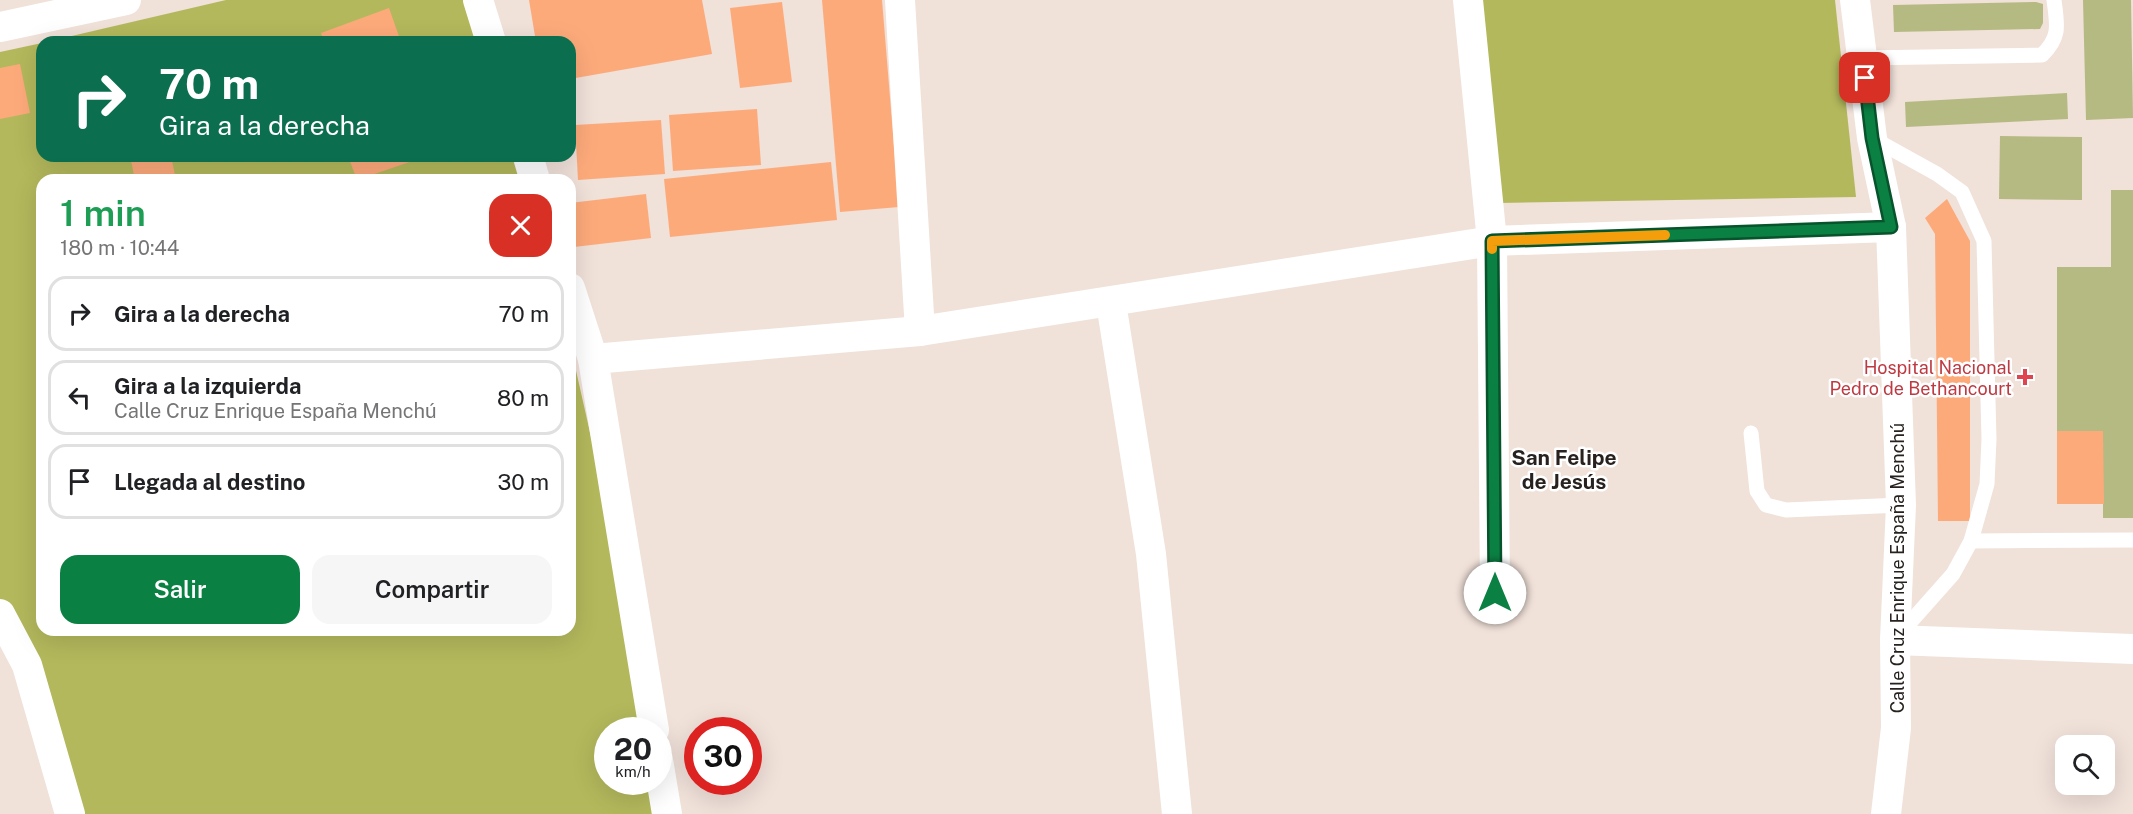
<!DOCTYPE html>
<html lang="es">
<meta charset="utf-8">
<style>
:root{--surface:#fff;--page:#f6f6f6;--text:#202124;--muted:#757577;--line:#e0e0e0;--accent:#0b8043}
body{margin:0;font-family:"Public Sans",sans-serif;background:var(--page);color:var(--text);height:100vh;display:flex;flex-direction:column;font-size:22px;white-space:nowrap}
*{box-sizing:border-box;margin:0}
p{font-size:20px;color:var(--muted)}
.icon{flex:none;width:33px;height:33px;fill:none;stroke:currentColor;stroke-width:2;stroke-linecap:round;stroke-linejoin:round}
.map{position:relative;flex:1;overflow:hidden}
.side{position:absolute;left:36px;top:174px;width:540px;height:462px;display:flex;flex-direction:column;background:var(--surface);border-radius:18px;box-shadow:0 6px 24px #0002}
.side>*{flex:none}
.banner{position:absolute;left:36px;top:36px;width:540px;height:126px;border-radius:18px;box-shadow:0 6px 24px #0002;background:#0b6e4f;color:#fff;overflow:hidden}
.fabs{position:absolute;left:2055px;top:735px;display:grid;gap:12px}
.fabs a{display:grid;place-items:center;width:60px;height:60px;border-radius:12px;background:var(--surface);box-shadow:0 6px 24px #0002;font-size:30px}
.speed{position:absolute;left:594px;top:717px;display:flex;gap:12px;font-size:30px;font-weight:700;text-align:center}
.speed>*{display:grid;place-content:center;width:78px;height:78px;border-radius:50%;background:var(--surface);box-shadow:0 6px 24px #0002;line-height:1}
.speed small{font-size:15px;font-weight:400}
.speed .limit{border:9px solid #d22;background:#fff;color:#111}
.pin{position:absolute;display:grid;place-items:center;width:51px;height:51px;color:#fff;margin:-26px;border-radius:12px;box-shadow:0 3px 9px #0006}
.me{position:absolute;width:66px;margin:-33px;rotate:0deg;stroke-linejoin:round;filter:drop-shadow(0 0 4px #0008)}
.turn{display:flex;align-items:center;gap:21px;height:126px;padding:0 24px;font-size:27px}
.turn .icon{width:78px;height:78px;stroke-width:2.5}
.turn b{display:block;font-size:42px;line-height:51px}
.round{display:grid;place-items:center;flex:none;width:63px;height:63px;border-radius:18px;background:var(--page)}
.head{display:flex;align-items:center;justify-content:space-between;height:102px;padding:0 24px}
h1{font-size:36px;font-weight:600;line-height:45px;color:#1e9e55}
.cta{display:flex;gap:12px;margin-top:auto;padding:12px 24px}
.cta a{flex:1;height:69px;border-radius:18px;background:var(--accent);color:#fff;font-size:24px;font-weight:600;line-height:69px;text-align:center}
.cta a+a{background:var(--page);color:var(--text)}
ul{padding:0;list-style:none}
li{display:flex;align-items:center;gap:18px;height:75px;margin:0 12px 9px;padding:0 12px;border:3px solid var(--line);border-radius:18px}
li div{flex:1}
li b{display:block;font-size:22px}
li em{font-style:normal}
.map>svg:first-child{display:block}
.green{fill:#b5b982}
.forest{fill:#b3b85c}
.building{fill:#fdaa7b}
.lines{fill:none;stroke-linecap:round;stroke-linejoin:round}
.service{stroke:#fff;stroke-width:15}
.minor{stroke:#fff;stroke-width:30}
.route-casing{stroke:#07532c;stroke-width:15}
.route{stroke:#0b8043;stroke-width:10}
.slow{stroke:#f59e0b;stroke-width:10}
.health-dot{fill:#e0444e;stroke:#fff;stroke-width:2}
.labels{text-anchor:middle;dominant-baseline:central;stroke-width:5;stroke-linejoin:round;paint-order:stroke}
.health-label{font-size:18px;fill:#be3a42;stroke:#fff;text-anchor:end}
.street-label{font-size:18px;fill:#27221f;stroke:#fff}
.quarter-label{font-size:21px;font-weight:bold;fill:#27221f;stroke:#fff}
</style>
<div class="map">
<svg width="2133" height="814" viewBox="0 0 2133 814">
<rect width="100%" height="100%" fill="#f0e1d9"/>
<!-- green -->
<g class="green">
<path d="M2083 0H2131L2133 118 2086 120Z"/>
<path d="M2036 2 2043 4V23L2040 29 1894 32 1893 5Z"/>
<path d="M2067 93 2068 119 1906 127 1905 102Z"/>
<path d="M2000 136 2082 137V200L1999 199Z"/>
<path d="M2111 190H2133V518H2103V431H2057V267H2111Z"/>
</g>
<!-- forest -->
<g class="forest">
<path d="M226 0H463L476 42H46Z"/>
<path d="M1481 0H1835L1856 197 1499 203Z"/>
<path d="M42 43V156H512L519 180H42V630H570V344L610 521 646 730H608V782H655L661 814H74L0 603V52Z"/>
</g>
<!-- building -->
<g class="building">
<path d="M529 0H702L712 54 570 79V42H536Z"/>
<path d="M822 0H882L899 207 840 212Z"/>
<path d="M782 2 792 82 740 88 730 8Z"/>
<path d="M389 8 401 42H324L321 33Z"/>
<path d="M20 64 30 113 0 119V68Z"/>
<path d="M757 109 761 165 673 171 669 115Z"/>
<path d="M661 120 665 174 578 180 575 125Z"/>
<path d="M130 156H171L176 180H135Z"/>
<path d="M348 156H427L357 180Z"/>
<path d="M831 162 837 220 670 237 664 179Z"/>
<path d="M646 194 651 238 574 247 570 203Z"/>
<path d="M1947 199 1970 241V521H1938L1935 234 1925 218Z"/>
<path d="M2057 431H2103L2104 504H2057Z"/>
</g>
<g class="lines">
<!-- service -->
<g class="service">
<path d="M1863 58 2042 55C2061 37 2057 24 2054 0"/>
<path d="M1872 138 1937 174 1962 192 1984 241 1989 439 1987 484 1971 541 1953 574 1898 636"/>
<path d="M1751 433 1757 491 1766 505 1786 510 1901 505"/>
<path d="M1971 541 2133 540"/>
</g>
<!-- minor -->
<g class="minor">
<path d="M478 0 491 42"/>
<path d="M900 0 920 331"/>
<path d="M1468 0 1492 241 1495 593"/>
<path d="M1855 0 1872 138 1891 227 1901 505 1895 640 1896 728 1886 814"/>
<path d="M0 27 126 0"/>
<path d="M528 156 535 180"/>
<path d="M570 288 593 359 654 730"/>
<path d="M1111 303 1151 554 1177 814"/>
<path d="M593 359 920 331 1492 241 1891 227"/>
<path d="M0 614 27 665 70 814"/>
<path d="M1895 640 2133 649"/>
<path d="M658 760 667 814"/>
</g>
</g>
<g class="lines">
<defs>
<path id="route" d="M1495 593 1492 241 1891 227 1872 138 1865 78"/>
</defs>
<!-- route casing -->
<use href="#route" class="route-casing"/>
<!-- route -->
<use href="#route" class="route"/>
<!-- slow -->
<path class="slow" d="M1492 249V241L1665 235"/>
</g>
<!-- markers -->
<path class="health-dot" d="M2022 368h6v6h6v6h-6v6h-6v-6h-6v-6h6z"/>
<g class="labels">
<!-- health labels -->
<g class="health-label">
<text x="2012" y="367">Hospital Nacional<tspan x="2012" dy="21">Pedro de Bethancourt</tspan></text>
</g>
<!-- street labels -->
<g class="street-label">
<text transform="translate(1897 568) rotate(-90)">Calle Cruz Enrique España Menchú</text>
</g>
<!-- quarter labels -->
<g class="quarter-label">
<text x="1564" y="457">San Felipe<tspan x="1564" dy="24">de Jesús</tspan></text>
</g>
</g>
</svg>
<div class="fabs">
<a><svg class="icon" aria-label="search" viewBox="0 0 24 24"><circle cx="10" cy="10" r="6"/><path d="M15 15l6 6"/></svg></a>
</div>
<div class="speed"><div>20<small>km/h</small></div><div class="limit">30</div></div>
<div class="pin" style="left:1865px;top:78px;background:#d93025"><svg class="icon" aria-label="arrive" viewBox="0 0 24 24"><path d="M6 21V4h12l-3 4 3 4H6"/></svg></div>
<svg class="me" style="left:1495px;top:593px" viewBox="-20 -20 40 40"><circle r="19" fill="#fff"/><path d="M0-13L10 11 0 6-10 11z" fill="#0b8043"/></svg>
<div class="banner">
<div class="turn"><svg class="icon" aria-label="right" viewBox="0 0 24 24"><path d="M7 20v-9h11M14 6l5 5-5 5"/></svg><div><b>70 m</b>Gira a la derecha</div></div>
</div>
<section class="side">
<div class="head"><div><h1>1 min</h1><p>180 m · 10:44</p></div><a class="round" style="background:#d93025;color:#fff"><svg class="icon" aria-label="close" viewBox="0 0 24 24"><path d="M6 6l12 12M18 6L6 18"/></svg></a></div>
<ul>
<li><svg class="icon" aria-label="right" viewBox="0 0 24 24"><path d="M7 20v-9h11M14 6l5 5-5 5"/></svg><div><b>Gira a la derecha</b></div><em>70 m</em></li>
<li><svg class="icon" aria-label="left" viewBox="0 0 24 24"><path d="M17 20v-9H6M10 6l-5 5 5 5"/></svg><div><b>Gira a la izquierda</b><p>Calle Cruz Enrique España Menchú</p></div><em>80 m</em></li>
<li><svg class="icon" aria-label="arrive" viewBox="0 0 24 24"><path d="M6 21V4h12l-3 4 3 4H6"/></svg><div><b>Llegada al destino</b></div><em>30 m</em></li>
</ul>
<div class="cta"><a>Salir</a><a>Compartir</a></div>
</section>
</div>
